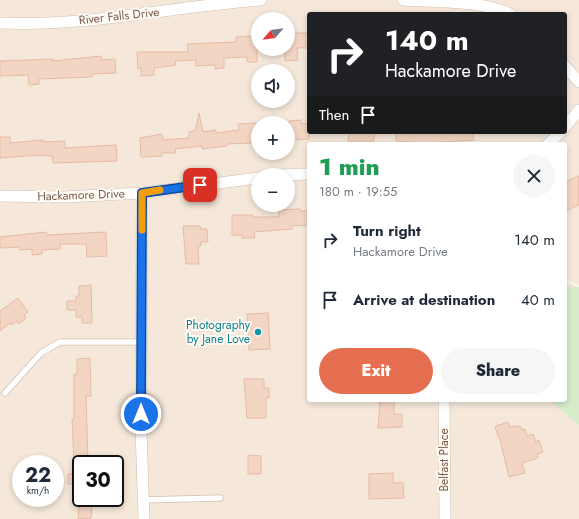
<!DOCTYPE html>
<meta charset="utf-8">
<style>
:root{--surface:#fff;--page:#f6f6f7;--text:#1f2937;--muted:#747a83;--accent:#e76f51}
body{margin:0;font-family:Jost,sans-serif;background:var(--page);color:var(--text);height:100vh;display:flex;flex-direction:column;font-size:15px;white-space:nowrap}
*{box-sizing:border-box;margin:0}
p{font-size:13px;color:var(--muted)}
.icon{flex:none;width:22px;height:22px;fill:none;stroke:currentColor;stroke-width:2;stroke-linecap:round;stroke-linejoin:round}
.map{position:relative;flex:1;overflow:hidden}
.details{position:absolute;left:307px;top:142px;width:260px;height:260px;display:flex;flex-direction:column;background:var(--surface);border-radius:4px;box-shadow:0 2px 6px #0003}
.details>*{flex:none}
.hud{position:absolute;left:307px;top:12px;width:260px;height:122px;border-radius:4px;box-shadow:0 2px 6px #0003;background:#202124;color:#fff;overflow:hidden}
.needle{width:26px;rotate:241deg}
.buttons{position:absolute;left:251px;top:12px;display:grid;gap:8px}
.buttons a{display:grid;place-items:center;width:44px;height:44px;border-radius:50%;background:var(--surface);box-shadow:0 2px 6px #0003;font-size:20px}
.speed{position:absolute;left:12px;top:455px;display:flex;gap:8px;font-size:20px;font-weight:700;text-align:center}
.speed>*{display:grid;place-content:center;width:52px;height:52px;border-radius:50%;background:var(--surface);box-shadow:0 2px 6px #0003;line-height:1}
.speed small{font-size:10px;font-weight:400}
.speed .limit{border:2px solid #111;border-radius:6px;background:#fff;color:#111}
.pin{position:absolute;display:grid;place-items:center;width:34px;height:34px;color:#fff;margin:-17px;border-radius:8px;box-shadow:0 2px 6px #0006}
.me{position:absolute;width:44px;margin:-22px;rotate:0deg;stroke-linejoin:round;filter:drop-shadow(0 0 3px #0008)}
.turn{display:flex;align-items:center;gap:14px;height:84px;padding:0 12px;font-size:18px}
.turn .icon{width:52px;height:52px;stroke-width:2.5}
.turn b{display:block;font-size:28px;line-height:34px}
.then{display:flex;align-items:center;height:38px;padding:0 12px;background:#0003;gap:8px;font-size:15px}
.round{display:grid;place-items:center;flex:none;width:42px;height:42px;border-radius:21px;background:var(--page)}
.summary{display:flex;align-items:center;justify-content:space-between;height:68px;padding:0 12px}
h1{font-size:24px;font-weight:800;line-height:30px;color:#1e9e55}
.button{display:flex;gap:8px;margin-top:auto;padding:8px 12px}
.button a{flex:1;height:46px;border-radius:24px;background:var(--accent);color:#fff;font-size:16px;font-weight:800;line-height:46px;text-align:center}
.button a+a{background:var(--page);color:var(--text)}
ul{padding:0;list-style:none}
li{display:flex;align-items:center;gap:12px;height:60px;padding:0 12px}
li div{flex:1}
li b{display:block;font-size:15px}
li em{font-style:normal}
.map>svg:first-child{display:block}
.residential{fill:#f5e8da;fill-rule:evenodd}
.green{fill:#d8ecc9}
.building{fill:#f3d5c3;stroke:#e6bba3}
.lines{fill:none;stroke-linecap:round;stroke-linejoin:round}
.service-casing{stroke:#d1beb0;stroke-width:7}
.minor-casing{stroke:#d1beb0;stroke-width:12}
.service{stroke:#fff;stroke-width:5.5}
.minor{stroke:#fff;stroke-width:11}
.route-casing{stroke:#114b97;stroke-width:10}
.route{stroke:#1a73e8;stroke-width:7}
.slow{stroke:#f59e0b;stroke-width:7}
.culture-dot{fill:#0f9aa8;stroke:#fffaf3;stroke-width:1.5}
.labels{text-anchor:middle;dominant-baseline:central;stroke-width:4;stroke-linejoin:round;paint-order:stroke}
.street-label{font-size:12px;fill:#7a5c4d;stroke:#fffaf3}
.culture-label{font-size:12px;fill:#0d838f;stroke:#fffaf3;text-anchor:end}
</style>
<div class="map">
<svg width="579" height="519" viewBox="0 0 579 519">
<rect width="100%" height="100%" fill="#fdf6ec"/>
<!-- residential -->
<path class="residential" d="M0 0H579V285L565 278V144H309V400H565V281L579 288V519H0ZM309 14H565V132H309ZM258 19H288V49H258ZM258 71H288V101H258ZM258 123H288V153H258ZM258 175H288V205H258ZM21 464H55V498H21ZM81 464H115V498H81Z"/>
<!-- green -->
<path class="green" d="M565 287H579V425L549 400H565Z"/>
<!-- building -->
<g class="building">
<path d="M288 33H309V48H297L298 60 285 61V49H288Z"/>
<path d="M257 36V62H247V57L224 58V68L215 69V65L196 66V60L175 61 176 65 154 68V75L141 76V68L138 69 137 52H188L187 44 236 42V37Z"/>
<path d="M101 56V60L115 59 116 73 92 74V77L39 79V84L29 85 28 75 0 76V61L53 59V61Z"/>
<path d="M199 113 203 132 216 130V133L239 130 238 124 258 123V137H252V143L227 144V146L202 149V146L175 149 176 153H162V156L141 157 140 138 162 134 163 140 189 138V132L195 131Z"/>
<path d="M301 120V124L309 123V139L290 140 289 121Z"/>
<path d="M349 132H374V141H348Z"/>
<path d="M396 132H473L474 140 427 143 396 141Z"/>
<path d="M0 137H10V143L43 140V142L65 141V148L116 145 117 161 53 163 52 156 40 155 0 158Z"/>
<path d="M579 176V205L565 211V182Z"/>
<path d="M300 209V211H309V225L292 226V229L254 232 255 238H242V235H232V215H253V217H279V210Z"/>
<path d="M183 226H200L201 229H207L208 242H201V246H198L199 264H186Z"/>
<path d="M46 232 47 235 106 232 107 256 87 257 86 244H60V249L42 250V254L32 255V249L20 250V247L0 248V237Z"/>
<path d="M91 285 92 323H82V317H76V310H67V301H76V296H79V286Z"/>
<path d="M18 298 28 312 24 315 26 318 19 324 17 321 11 325 10 323 0 331V311Z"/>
<path d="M268 313 270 349 249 350 247 314Z"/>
<path d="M90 358 91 396H86L88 464H74L72 419H74V374H77V359Z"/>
<path d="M244 379H264V388H269V398H266V418H247Z"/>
<path d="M380 400H394V414H402V427L378 428Z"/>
<path d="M508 422 510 427 520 426 522 430 525 429 527 436 533 434 536 442 539 440 543 452 537 454 538 458 522 463 525 473 509 477 500 440 495 428 496 426Z"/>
<path d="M250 455 261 456V474H248V456Z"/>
<path d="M81 473V484H68V474Z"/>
<path d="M393 473V483H403L404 498 369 499V474Z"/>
<path d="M79 506H92L91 518 78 519Z"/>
</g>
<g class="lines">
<defs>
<g id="service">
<path d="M5 393 41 353 60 342H141"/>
<path d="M143 500 220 498"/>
</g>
<g id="minor">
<path d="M403 0C435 2 481 0 510 14"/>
<path d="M0 23C88 27 174 6 261 0"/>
<path d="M565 66 579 82"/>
<path d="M565 127 579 110"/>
<path d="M548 144 561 132"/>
<path d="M277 175 309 174"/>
<path d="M142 193 141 429 144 519"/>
<path d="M0 196 64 197 142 193 258 178"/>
<path d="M444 400 445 519"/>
</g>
</defs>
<!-- service casing -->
<use href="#service" class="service-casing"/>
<!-- minor casing -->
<use href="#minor" class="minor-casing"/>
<!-- service -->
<use href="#service" class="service"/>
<!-- minor -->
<use href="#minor" class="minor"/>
</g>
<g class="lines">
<defs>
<path id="route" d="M141 414 142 193 200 185"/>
</defs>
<!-- route casing -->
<use href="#route" class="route-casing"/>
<!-- route -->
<use href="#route" class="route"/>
<!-- slow -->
<path class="slow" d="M142 230V193L160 190"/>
</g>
<!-- markers -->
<circle class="culture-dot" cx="258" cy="332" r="4"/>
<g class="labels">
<!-- street labels -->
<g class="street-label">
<text transform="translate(119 16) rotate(-6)">River Falls Drive</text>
<text transform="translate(81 195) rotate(-2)">Hackamore Drive</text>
<text transform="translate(444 460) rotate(-90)">Belfast Place</text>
</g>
<!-- culture labels -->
<g class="culture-label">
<text x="250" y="325">Photography<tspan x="250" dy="14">by Jane Love</tspan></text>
</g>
</g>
</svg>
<div class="buttons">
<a><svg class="needle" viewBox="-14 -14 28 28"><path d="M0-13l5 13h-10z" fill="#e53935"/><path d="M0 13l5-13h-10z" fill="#747a83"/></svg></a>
<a><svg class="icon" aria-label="sound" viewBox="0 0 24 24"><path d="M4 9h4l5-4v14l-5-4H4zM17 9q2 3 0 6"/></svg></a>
<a>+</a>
<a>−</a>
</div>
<div class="speed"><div>22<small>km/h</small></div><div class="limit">30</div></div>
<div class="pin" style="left:200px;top:185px;background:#d93025"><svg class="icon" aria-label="arrive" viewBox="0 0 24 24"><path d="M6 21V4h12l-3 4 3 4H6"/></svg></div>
<svg class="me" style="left:141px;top:414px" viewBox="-20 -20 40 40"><circle r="17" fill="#1a73e8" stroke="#fff" stroke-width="3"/><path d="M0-11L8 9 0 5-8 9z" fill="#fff"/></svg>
<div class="hud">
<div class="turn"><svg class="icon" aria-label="right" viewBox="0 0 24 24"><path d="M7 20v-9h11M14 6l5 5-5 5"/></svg><div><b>140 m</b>Hackamore Drive</div></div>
<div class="then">Then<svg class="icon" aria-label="arrive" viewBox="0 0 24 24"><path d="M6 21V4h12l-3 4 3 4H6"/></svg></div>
</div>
<section class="details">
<div class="summary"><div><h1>1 min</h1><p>180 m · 19:55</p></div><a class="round"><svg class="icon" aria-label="close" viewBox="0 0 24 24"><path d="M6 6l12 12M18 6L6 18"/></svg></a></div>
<ul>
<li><svg class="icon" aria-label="right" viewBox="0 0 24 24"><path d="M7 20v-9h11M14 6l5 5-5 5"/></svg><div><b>Turn right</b><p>Hackamore Drive</p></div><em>140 m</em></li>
<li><svg class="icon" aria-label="arrive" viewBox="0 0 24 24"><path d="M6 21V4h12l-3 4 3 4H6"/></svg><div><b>Arrive at destination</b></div><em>40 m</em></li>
</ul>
<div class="button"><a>Exit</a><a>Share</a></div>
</section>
</div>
